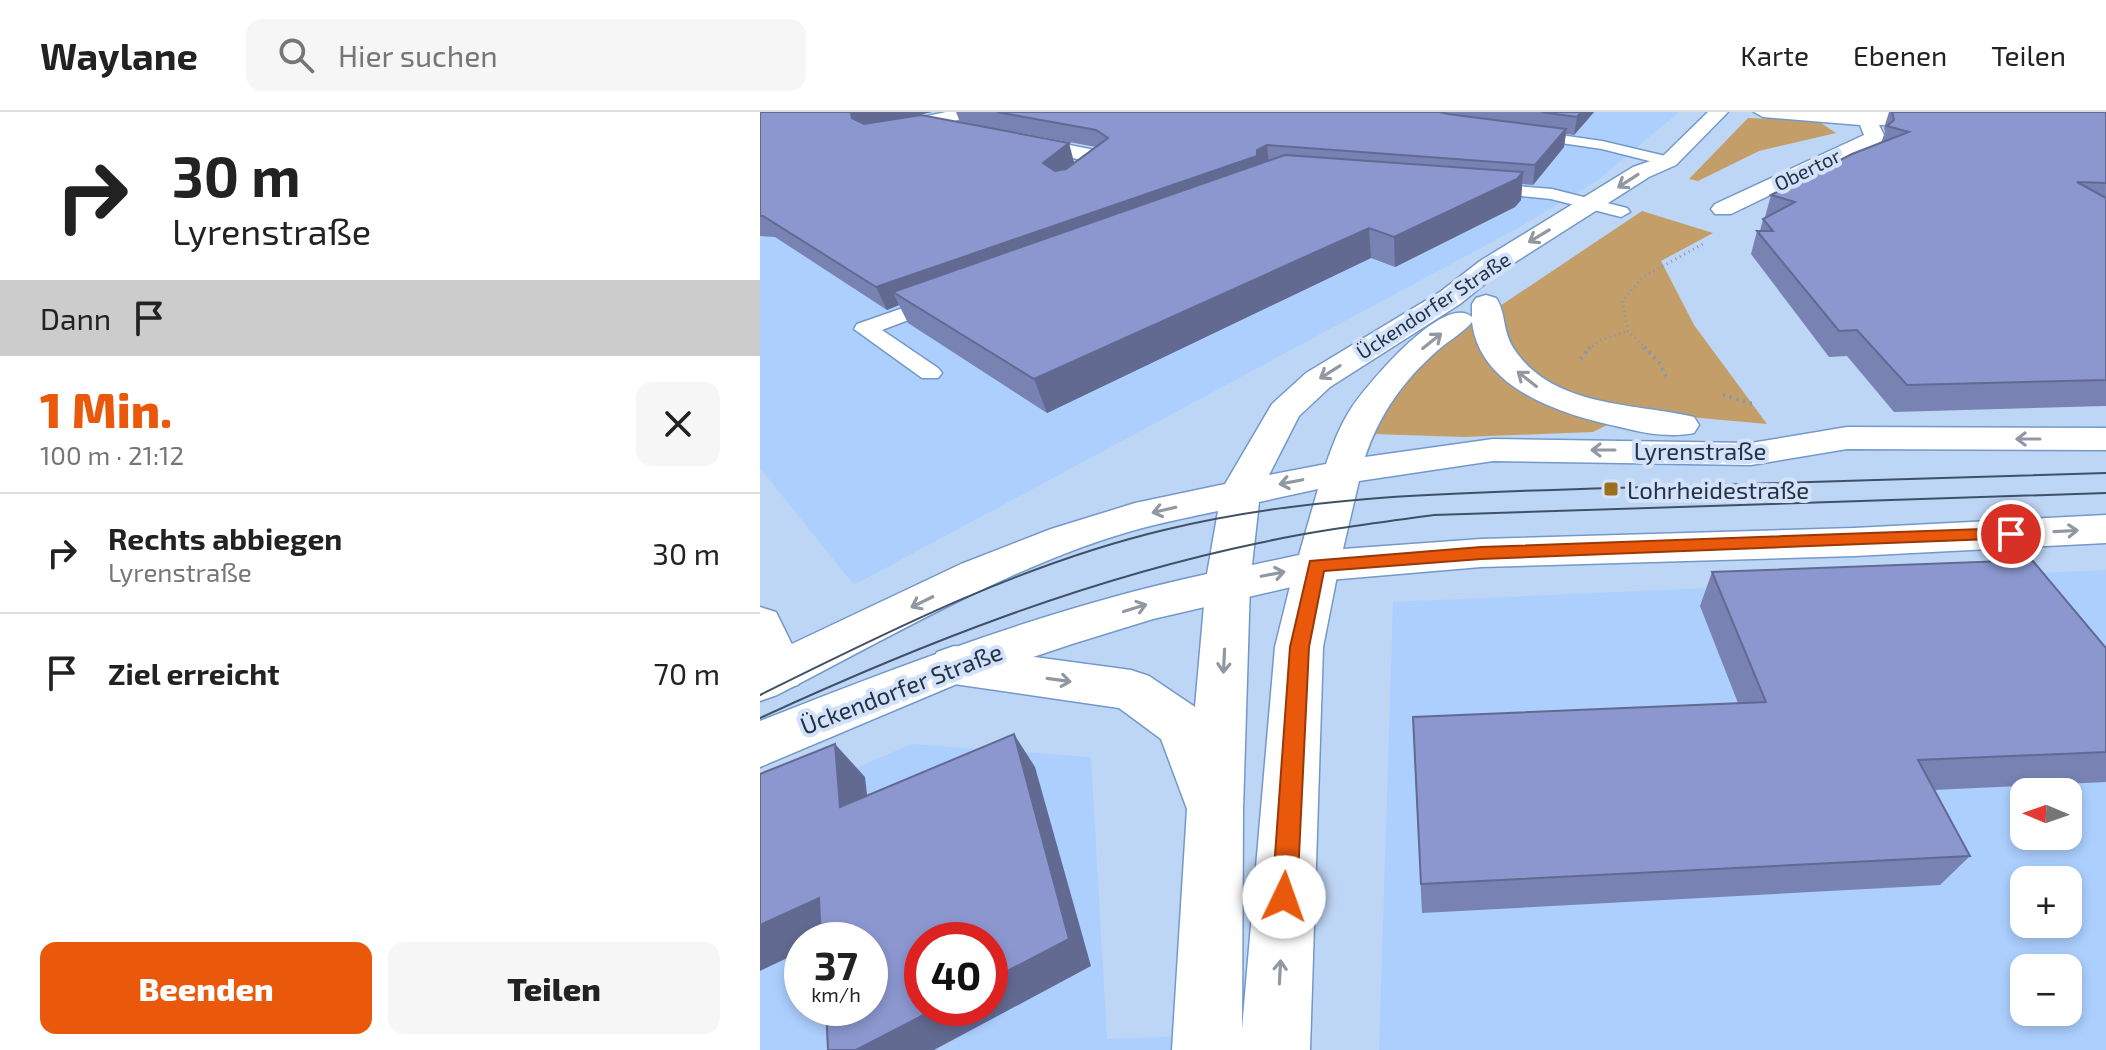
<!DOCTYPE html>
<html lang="de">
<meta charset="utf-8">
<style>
:root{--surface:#fff;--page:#f6f6f6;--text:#222;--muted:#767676;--line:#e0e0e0;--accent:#ea580c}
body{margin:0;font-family:"Exo 2",sans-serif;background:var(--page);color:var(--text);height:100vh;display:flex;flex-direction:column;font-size:30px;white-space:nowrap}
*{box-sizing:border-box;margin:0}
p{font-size:26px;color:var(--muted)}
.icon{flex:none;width:44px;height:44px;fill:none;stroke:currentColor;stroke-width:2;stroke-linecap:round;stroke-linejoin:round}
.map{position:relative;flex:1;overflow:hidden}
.drawer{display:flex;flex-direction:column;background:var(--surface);width:760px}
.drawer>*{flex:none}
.guide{background:#fff;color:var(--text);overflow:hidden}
.needle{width:52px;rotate:272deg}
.tools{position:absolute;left:1250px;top:666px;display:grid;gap:16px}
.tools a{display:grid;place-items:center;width:72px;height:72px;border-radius:16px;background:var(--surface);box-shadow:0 4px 12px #0003;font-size:40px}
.speed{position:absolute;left:24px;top:810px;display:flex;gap:16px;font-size:40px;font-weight:700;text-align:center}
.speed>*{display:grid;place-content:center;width:104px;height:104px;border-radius:50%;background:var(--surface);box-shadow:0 4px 12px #0003;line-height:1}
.speed small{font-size:20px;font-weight:400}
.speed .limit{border:12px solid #d22;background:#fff;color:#111}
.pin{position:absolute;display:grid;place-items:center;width:68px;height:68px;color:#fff;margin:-34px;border:4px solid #fff;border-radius:50%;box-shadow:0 2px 8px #0007}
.me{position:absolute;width:88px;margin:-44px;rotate:3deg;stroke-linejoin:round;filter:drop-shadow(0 0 6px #0008)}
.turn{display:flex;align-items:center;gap:28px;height:168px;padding:0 40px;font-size:36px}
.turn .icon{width:104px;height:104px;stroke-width:2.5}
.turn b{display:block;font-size:56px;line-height:68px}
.then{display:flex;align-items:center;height:76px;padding:0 40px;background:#0003;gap:16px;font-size:30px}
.round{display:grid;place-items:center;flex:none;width:84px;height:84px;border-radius:16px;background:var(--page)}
.headline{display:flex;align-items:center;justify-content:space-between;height:136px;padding:0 40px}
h1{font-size:48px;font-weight:800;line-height:60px;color:var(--accent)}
.cta{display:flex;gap:16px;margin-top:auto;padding:16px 40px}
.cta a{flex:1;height:92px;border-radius:16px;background:var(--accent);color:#fff;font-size:32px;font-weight:800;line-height:92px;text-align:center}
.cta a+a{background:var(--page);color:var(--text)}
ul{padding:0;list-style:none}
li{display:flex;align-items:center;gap:24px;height:120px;padding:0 40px;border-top:2px solid var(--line)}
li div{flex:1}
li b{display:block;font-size:30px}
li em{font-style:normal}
header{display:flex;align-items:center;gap:48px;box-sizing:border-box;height:112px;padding:0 40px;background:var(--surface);border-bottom:2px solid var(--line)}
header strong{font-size:38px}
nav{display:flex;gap:44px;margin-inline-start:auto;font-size:28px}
.search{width:560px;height:72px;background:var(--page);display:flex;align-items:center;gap:20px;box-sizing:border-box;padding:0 28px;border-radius:16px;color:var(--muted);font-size:30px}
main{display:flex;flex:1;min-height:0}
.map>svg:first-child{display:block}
.built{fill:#accffe;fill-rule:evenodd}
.green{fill:#c39e68}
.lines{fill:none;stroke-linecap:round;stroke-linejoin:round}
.service-casing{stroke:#7398ca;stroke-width:3}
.minor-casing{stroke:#7398ca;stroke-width:3}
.tertiary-casing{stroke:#7398ca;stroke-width:3}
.secondary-casing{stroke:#7398ca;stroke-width:3}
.path-far1{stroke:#8397b2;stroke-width:3;stroke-dasharray:1 4;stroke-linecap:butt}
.path{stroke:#8397b2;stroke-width:4;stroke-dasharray:2 5;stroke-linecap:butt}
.service{fill:#fff;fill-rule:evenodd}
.minor{fill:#fff;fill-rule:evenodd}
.tertiary{fill:#fff;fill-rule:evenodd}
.secondary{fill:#fff;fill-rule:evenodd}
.tram{stroke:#405066;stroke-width:2}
.wall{fill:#7882b3}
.shaded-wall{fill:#626a92}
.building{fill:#8c97d0;stroke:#626a92;stroke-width:2}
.oneway{stroke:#9198a2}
.route{fill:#ea580c;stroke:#983908;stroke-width:2}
.poi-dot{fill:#9c6e1f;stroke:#d3e2f8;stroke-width:3}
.labels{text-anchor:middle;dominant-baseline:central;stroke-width:8;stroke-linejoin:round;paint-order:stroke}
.far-street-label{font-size:20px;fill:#233246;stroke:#d3e2f8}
.street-label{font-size:24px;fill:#233246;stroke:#d3e2f8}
.poi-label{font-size:24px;fill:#233246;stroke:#d3e2f8;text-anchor:start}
</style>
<header>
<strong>Waylane</strong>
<div class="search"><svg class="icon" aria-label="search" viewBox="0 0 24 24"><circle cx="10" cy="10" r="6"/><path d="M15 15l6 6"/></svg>Hier suchen</div>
<nav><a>Karte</a><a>Ebenen</a><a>Teilen</a></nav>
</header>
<main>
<section class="drawer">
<div class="guide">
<div class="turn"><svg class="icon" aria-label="right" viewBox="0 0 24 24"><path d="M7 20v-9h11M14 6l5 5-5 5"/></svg><div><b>30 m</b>Lyrenstraße</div></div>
<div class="then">Dann<svg class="icon" aria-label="arrive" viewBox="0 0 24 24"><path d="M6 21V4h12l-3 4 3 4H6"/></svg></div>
</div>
<div class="headline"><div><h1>1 Min.</h1><p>100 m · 21:12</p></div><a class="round"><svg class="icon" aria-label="close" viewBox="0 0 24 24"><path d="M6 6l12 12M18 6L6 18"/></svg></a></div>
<ul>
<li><svg class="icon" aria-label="right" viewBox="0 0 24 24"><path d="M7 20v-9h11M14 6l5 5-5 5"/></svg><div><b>Rechts abbiegen</b><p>Lyrenstraße</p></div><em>30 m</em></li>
<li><svg class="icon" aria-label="arrive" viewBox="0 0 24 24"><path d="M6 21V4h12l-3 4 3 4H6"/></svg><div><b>Ziel erreicht</b></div><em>70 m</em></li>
</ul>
<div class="cta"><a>Beenden</a><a>Teilen</a></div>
</section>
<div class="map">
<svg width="1346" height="938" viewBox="0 0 1346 938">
<rect width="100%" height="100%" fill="#bed6f5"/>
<!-- built -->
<g class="built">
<path d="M468 0H919L838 68 758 116 94 473 0 356V61L407 96Z"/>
<path d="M1346 458V938H619L633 490ZM1264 680H1308V724H1264ZM1264 768H1308V812H1264ZM1264 856H1308V900H1264Z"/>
<path d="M152 632 331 645 347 927 426 924 424 938H0V696ZM42 828H110V896H42ZM162 828H230V896H162Z"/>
</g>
<!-- green -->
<g class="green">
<path d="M988 6 1058 9 1076 21 999 39 938 69 929 67Z"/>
<path d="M882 99 953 121 901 149 934 213 1007 312 874 300 833 320 704 325 613 322 625 294 650 261 707 216Z"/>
</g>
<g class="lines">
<defs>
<g id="service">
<path d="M765 18 842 29 914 46 917 49 909 54 842 37 760 25 758 22Z"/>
<path d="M720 71 792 77 867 96 870 100 861 105 791 87 714 79V73Z"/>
<path d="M186 181 196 187 193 191 122 218 178 256 182 261 178 266H162L94 217 97 212Z"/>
</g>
<g id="minor">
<path d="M186 0H213L210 4C191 10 127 34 113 19L116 15Z"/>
<path d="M994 0H1188L1197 6 1188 12 1119 13 1125 25 1122 29 971 102H955L951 97 955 92 1104 23 1100 13 1003 5Z"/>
<path d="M253 22 340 39 350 45 311 74 303 76 292 69 322 48 246 32 243 28Z"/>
<path d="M0 495 16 500 45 559 38 573 21 578 4 573 0 566Z"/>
</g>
<path id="tertiary" d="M557 439 572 443 579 454 563 535 550 938H412L427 697 401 627 359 596 194 572 177 566 170 553 177 540 194 534 371 558 389 564 435 595 446 471 452 460 468 455 484 460 490 471 483 698 482 917 515 535 535 454 542 443Z"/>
<path id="secondary" d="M948 0H968L916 53 889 65 738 161 700 192 570 275 539 304 509 363 566 352C573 332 580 313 592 295 607 273 684 180 712 205V192L716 186 726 183 736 186C746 199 742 219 754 237 793 296 874 291 934 305L939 313 934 321C910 326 883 321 860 315 804 303 720 278 712 210 703 221 689 228 678 238 643 269 620 301 605 345L733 327 991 331 1087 315 1346 316V338L1087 337 991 353 733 349 599 369 583 437 721 427 1094 416 1346 403V431L1094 444 721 455 557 469 393 507 312 532 211 566 0 655V609C147 551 293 495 447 462L458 399C434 404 409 409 386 415 260 448 133 524 17 583L0 589V547L201 452 291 417 375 391 465 372 512 292 546 261 680 180 720 149 873 55 902 45ZM558 377 539 443 492 453 499 390Z"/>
</defs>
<!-- service casing -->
<use href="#service" class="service-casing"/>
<!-- minor casing -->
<use href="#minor" class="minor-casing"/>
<!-- tertiary casing -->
<use href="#tertiary" class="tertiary-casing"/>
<!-- secondary casing -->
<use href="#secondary" class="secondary-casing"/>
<!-- path-far1 -->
<g class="path-far1">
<path d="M828 237 841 228 868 219"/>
<path d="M886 237 868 219 862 189 883 165 943 132"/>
</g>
<!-- path -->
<g class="path">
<path d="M884 235 899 250 906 264"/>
<path d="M821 247 830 235"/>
<path d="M963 283 996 293"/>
</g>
<!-- service -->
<use href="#service" class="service"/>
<!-- minor -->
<use href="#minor" class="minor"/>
<!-- tertiary -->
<use href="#tertiary" class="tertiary"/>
<!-- secondary -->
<use href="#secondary" class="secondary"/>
<!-- tram -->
<g class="tram">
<path d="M0 583C131 518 262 452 404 418 552 382 702 381 853 376 1017 371 1182 366 1346 361"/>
<path d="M0 606C161 532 326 467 499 431 557 418 616 411 674 403L1346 381"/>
</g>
</g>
<!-- wall -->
<g class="wall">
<path d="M0 0H172L145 6 314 50 305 57 336 35 200 10 196 0H834L814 23 806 22 804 35 773 73 762 72 761 88 755 95 635 155 611 146 287 301 148 211 139 193 127 198 15 125 0 124Z"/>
<path d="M1129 0H1346V294L1134 300 1087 244 1069 245 991 142 997 119H1000L1003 107 1006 106 1005 105 1011 83 1121 31 1125 20 1124 16Z"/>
<path d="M952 460 1346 536V670L1174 678 1210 744 1180 773 662 801 654 638 978 591 940 494Z"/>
</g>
<!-- shaded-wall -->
<g class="shaded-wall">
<path d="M93 0H172L104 14 92 6 91 1Z"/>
<path d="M821 0H834L814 23 817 5Z"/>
<path d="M806 17 804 35 773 73 775 53Z"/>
<path d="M309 31 314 50 289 70 283 51Z"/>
<path d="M507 33 509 52 133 180 139 193 127 198 116 175 497 38Z"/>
<path d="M763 60 761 88 755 95 635 155 634 125Z"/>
<path d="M609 116 611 146 287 301 274 267Z"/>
<path d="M254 622 275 655 331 854 174 938H96L177 896H230V868Z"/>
<path d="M75 632 105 665 112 725 80 695Z"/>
<path d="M59 786 65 828H42V839L0 859V813Z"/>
</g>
<!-- building -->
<g class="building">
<path d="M0 0H93L91 1 92 6 104 12 161 3 309 31 283 51 295 59 306 57 348 26 336 18 237 0H680L688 2 806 17 775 53 507 33 497 38V44L116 175 3 104H0Z"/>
<path d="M781 0H821L817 5Z"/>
<path d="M1132 0H1346V71L1317 70 1346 86V268L1147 273 1097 218 1079 219 997 119H1013L1003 107 1035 90 1011 83 1092 42 1149 20 1127 14 1134 8Z"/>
<path d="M525 43 763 60 757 67 634 125 609 116 274 267 133 180Z"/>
<path d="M1272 448 1346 536V640L1158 648 1210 744 661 772 653 605 1006 590 952 460Z"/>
<path d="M254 622 309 827 230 868V828H162V896H177L96 938H68L66 896H110V828H61L59 786 0 813V662L75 632 80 695Z"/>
</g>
<!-- one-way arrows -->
<defs><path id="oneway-shaft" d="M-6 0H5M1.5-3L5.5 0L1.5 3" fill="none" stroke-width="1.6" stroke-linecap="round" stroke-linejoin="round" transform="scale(2)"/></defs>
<g class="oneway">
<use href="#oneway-shaft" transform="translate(868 69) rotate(147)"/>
<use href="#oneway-shaft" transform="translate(779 124) rotate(149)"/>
<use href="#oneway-shaft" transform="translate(672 229) rotate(-39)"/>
<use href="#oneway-shaft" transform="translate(570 260) rotate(148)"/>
<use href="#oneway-shaft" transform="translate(767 267) rotate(-142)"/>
<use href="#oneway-shaft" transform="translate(1268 327) rotate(-180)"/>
<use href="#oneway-shaft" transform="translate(843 338) rotate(180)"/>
<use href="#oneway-shaft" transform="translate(531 370) rotate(169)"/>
<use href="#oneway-shaft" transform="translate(404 398) rotate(167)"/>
<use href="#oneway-shaft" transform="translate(1306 419) rotate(-3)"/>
<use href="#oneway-shaft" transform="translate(513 462) rotate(-11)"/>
<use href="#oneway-shaft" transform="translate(162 490) rotate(154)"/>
<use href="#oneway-shaft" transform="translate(375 496) rotate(-17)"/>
<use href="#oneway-shaft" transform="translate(464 549) rotate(93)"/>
<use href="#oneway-shaft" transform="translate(299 568) rotate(8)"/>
<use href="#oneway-shaft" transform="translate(520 860) rotate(-87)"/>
</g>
<!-- route -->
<path class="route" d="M1251 416 1260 422 1257 426 721 447 564 459 549 535 537 785 533 794 524 797 515 794 512 785 530 535 550 449 721 435Z"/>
<!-- markers -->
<rect class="poi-dot" x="843" y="369" width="16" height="16" rx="4"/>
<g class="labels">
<!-- far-street labels -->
<g class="far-street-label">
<text transform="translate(1047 57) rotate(-26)">Obertor</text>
<text transform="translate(673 193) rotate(-33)">Ückendorfer Straße</text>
</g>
<!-- street labels -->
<g class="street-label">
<text x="940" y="338">Lyrenstraße</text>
<text transform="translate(141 576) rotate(-21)">Ückendorfer Straße</text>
</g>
<!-- poi labels -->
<g class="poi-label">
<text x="867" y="377">Lohrheidestraße</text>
</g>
</g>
</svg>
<div class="tools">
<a><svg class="needle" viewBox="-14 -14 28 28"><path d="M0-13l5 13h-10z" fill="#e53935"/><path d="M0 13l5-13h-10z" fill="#767676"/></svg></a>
<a>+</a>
<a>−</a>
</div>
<div class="speed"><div>37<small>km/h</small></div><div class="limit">40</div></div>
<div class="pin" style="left:1251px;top:422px;background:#d93025"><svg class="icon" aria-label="arrive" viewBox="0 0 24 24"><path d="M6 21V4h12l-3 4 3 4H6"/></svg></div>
<svg class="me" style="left:524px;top:785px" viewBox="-20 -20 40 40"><circle r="19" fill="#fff"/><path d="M0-13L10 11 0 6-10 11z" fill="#ea580c"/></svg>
</div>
</main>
